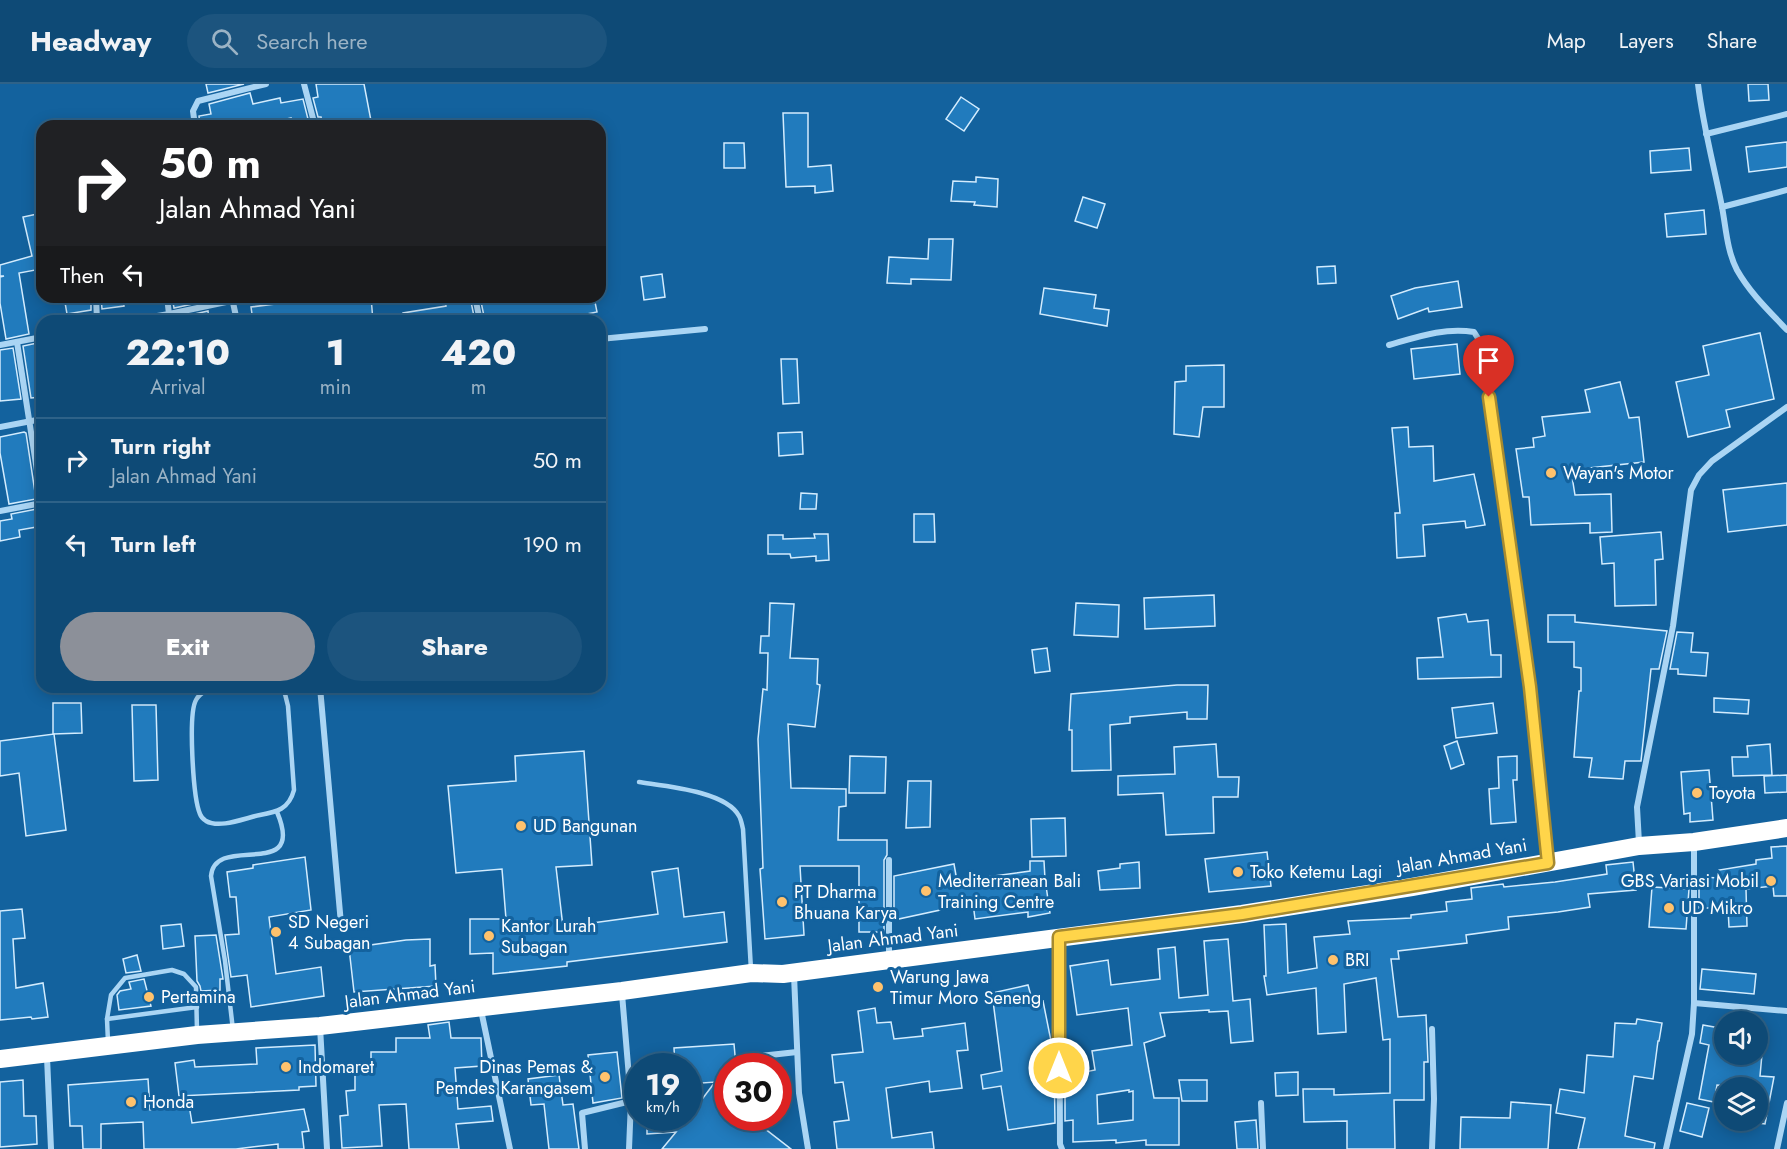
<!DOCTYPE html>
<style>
:root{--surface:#0e4a76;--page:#1c547e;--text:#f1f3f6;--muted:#9bb3c5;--line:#2e6288;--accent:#8c9099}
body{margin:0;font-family:Jost,sans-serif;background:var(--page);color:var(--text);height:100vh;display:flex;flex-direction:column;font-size:22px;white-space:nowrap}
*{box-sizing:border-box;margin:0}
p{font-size:20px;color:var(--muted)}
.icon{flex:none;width:33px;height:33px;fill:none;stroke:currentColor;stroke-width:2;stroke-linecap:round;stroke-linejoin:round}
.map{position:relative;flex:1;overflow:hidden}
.panel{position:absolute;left:36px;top:231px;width:570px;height:378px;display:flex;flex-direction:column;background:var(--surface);border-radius:18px;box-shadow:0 3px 15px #0003,0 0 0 2px var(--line)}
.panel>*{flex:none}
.hud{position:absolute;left:36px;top:36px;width:570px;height:183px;border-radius:18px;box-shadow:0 3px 15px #0003,0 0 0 2px var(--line);background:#202124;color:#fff;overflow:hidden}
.controls{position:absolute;left:1714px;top:927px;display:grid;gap:12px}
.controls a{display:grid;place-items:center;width:54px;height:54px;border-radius:50%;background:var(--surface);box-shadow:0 3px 15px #0003,0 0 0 2px var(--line);font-size:30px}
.speed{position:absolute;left:624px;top:969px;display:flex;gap:12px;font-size:30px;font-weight:700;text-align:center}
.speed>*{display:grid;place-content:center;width:78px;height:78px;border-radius:50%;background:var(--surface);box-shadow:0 3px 15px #0003,0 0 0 2px var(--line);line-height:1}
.speed small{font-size:15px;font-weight:400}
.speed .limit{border:9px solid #d22;background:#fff;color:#111}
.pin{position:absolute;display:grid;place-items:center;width:51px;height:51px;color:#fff;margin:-62px -26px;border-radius:50% 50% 50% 0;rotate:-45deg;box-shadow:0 0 6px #0007}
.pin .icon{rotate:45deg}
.me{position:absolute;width:66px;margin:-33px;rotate:0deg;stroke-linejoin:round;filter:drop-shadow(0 0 4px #0008)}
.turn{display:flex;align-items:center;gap:21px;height:126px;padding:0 24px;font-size:27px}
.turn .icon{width:78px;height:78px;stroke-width:2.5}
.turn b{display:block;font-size:42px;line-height:51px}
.then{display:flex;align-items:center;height:57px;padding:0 24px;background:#0003;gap:12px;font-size:22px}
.eta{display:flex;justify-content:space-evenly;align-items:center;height:102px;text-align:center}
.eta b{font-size:36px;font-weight:800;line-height:42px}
.primary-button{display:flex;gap:12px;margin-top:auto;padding:12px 24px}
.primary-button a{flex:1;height:69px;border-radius:36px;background:var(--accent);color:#fff;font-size:24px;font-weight:800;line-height:69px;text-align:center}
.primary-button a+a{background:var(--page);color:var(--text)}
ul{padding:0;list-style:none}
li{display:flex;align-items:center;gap:18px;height:84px;padding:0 24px;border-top:2px solid var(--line)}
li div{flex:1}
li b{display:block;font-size:22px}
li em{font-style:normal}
header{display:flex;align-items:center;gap:36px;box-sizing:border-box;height:84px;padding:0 30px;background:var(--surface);border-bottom:2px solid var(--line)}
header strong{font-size:28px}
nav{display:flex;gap:33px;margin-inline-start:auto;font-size:21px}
.search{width:420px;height:54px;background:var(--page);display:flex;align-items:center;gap:15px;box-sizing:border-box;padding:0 21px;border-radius:33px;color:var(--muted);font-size:22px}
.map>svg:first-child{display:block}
.building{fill:#217bbd;stroke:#d3ecfe;stroke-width:1.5;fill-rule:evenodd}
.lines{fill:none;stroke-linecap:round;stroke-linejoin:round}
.lane{stroke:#aad5f4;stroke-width:4.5}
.street{stroke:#aad5f4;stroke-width:6}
.highway{stroke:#fff;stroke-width:18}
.route-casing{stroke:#a68a30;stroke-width:15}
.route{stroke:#ffd54a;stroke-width:10}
.poi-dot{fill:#ffc26d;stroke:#13629e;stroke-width:2}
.labels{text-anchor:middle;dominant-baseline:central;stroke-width:6;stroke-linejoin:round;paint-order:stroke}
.poi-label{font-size:18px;fill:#fff;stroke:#13629e;text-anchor:start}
.street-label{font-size:18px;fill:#fff;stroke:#13629e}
</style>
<header>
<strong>Headway</strong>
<div class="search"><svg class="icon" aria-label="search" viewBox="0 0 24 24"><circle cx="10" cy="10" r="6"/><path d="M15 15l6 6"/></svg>Search here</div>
<nav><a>Map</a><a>Layers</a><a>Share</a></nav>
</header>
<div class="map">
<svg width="1787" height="1065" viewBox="0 0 1787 1065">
<rect width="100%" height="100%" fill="#13629e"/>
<!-- building -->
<g class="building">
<path d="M206 0H244L208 9Z"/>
<path d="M316 0H364L372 42H323L321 33H318L313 14 318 13Z"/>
<path d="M1748 0H1768L1769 16 1749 17Z"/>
<path d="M250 9 253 20 280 14 281 19 303 15 308 35 291 38V34L257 42H200L199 32 211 30 209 20Z"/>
<path d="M961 13 979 25 964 47 946 35Z"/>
<path d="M783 29H808V83L831 81 833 107 815 109V102L786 103Z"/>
<path d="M1787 58V83L1749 88 1746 63Z"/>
<path d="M724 59H744L745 84H724Z"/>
<path d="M1689 64 1691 86 1651 89 1650 67Z"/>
<path d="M976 93 998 95 997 123 974 121 975 118 951 117 953 97 976 98Z"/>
<path d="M1083 113 1105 120 1097 144 1075 137Z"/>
<path d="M1704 126 1706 150 1667 153 1665 130Z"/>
<path d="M42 129V189H36L35 186 19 189 29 250 6 255 0 219V193L4 192H0V181L32 172 23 133Z"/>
<path d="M929 155H953L951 196 911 195V200L887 199 889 173 928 175Z"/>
<path d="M1335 182 1336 199 1318 200 1317 183Z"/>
<path d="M662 190 665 213 644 216 641 193Z"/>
<path d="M1458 197 1462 223 1429 228 1428 224 1398 235 1391 212 1415 204Z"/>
<path d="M1044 204 1096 211 1094 224 1109 226 1107 242 1040 230Z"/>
<path d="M64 213H91V226L67 230Z"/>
<path d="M101 213H123L124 222 102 225Z"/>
<path d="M172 213H207V217L174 224Z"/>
<path d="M318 213H330V215L371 213 373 237H253L251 223 275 220V217Z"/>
<path d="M445 213H470L475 237H403V229L446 222Z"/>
<path d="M480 213H555L556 219 594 213 597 228 566 234 567 237H485Z"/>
<path d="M208 227 209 237H172V235Z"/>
<path d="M1760 249 1774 315 1726 326 1730 343 1688 353 1676 298 1709 291 1703 262Z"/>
<path d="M42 258V313L31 314 23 262Z"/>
<path d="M1457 260 1460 290 1414 295 1411 265Z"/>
<path d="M13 264 21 315 0 317V266Z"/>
<path d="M781 275H797L799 319 783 320Z"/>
<path d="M1224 281V323H1203L1199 353 1174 350 1175 298 1186 297V282Z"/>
<path d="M1620 298 1629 334 1639 333 1644 378 1571 386 1575 411 1611 410 1612 448 1590 449V439L1531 441 1529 413H1523L1516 365 1534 363 1533 354 1545 352 1542 333 1590 328 1585 306Z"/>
<path d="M1408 343 1409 363 1433 362 1434 397 1474 390 1485 441 1466 444 1465 437 1423 441 1425 472 1397 474 1395 429H1400L1392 344Z"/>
<path d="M42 346V385L36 347Z"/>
<path d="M24 348 26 349 36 415 9 420 0 369V353Z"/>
<path d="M802 348 803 370 779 372 778 349Z"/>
<path d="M1787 399V441L1728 448 1723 406Z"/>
<path d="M801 409 817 410 816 425H800Z"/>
<path d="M42 424V442L19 446 20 453 0 457V437L12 435 11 430Z"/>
<path d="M914 430H934L935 458H914Z"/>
<path d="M1661 448 1663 475 1655 476 1656 521 1615 522 1614 479 1602 480 1600 453Z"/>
<path d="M814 450H828L829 476 816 477V472L791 474 790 470H768V451H783V455L815 454Z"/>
<path d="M1214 511 1215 542 1145 545 1144 514Z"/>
<path d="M770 519 794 520 790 574 818 575 817 600 820 601 815 643 788 640 791 704 846 705V722L839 723 838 756H887V771L884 776V848H859V782H800L804 851 765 855 760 785 763 784 758 655 763 605 767 606 768 569H760L761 552H769Z"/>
<path d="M1076 519 1119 521 1118 553 1074 551Z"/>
<path d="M1466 530 1468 538 1488 536 1491 571H1501V593L1418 595 1417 574 1443 573 1438 534Z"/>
<path d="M1548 531H1575V538L1667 547 1659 585H1651L1641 677H1625L1623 695 1589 693 1592 674 1574 673 1579 607H1581V584L1574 583V558H1548Z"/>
<path d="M1677 548 1693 549 1691 568 1708 569 1706 592 1678 590V585H1670Z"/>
<path d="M1047 564 1050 587 1035 589 1032 566Z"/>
<path d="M1177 601H1208L1207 635H1187V628L1130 633V639L1110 641 1111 686 1072 687V646H1069L1071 610Z"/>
<path d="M1714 614 1749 616 1748 630 1714 628Z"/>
<path d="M53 619H81L82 649 53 650Z"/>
<path d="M1493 619 1497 649 1456 654 1452 624Z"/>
<path d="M132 621H156L158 696 134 697Z"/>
<path d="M54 650 66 746 26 752 19 689 0 692V657Z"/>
<path d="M1457 657 1464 680 1451 685 1444 662Z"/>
<path d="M1216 660 1218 693H1239L1238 713H1213L1214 749 1166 751 1163 709 1118 711V692L1175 690 1174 663Z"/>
<path d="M1770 660 1772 691 1733 692 1732 673H1748L1747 662Z"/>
<path d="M584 667 592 781 556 783 563 843 658 830 652 788 678 784 684 833 724 828 727 858 567 878V882L493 890V869L470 870V835H506L502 785 456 789 448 702 516 697 515 672Z"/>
<path d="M850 672 886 673 885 709H849Z"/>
<path d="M1517 672V696H1513L1516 738 1491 740 1489 705 1499 704 1498 673Z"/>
<path d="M1709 686 1713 736 1690 738V729L1684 730 1681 688Z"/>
<path d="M1787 691V708L1765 709 1764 692Z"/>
<path d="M908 697H931L930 743 906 744Z"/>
<path d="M1065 734 1066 772 1032 773 1031 735Z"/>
<path d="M1787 762V812H1774L1773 802 1746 805 1747 842 1729 843 1728 824H1699V793L1720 794 1719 786 1756 780V776L1772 774 1771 763Z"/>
<path d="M1267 768 1271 802 1209 808 1205 775Z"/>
<path d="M305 773 311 826 269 833 276 890 321 883 324 912 251 923 247 891 231 893 225 851 239 850 236 813H230L227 788 253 784V781Z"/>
<path d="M1030 777H1044L1045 795 1050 829 1028 833V828L975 835 973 819 894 836V792L954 780 957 797 1030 787Z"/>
<path d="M1139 778 1140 804 1100 806 1098 787 1120 784V780Z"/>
<path d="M1633 778 1636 806 1588 810 1590 823 1558 828 1508 833 1509 845 1466 851 1467 859 1398 867 1399 875H1391L1398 933 1426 931 1428 978H1424V1016H1394L1395 1065H1347V1037L1304 1038 1303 1005H1334V1011L1390 1009V955L1383 956 1376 894 1344 900 1346 948 1318 950 1316 904 1267 911 1264 892H1266L1264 841 1286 840 1288 889 1317 884 1314 853 1350 850 1348 837 1411 834V831L1447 827 1446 818 1472 815 1471 804 1503 800 1504 803 1555 798 1607 790 1606 781Z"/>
<path d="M1652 803 1689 805 1686 845 1649 843Z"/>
<path d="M22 825 25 854 13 855 16 904 43 899 48 933 32 935 31 933 0 936V827Z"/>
<path d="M181 840 184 862 163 865 161 842Z"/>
<path d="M216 851 223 895H220V906L201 907 200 902 197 897 195 852Z"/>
<path d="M430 855V882L435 881 436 902 354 908 349 864 406 856Z"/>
<path d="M1228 855 1233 917 1250 915 1253 957 1231 959 1228 927 1209 928V926L1160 929 1165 952 1144 959 1154 1014H1179V1061H1146V1056L1116 1059V1056L1073 1058V1036L1065 1037V992L1095 986 1092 967 1132 961 1128 924 1077 931 1070 882 1108 876 1111 901 1160 895 1158 865 1175 863 1179 914 1208 911 1204 857ZM1129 1006V1008L1133 1007V1036L1098 1040 1097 1011Z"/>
<path d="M137 871 141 887 126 889 123 875Z"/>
<path d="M1702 885 1756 890 1754 910 1700 905Z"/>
<path d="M144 895 151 922 119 926 117 911 120 907 131 905 129 898Z"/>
<path d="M1028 901 1033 919 1043 917 1054 972 1055 1039 1008 1046 1001 1002 983 1005 981 991 1002 987 992 909Z"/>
<path d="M875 924 877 939 891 938 894 955 923 952 922 945 965 939 968 966 957 967 962 1004 930 1008 929 997 886 1004 892 1054 932 1048 934 1065H837L834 1038 849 1036 843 998 835 999 832 971 863 968 858 927Z"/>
<path d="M1637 935 1662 939 1659 957H1658L1653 995 1634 992 1625 1052 1655 1059 1654 1065H1578L1585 1034 1556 1029 1560 1005 1584 1009 1587 971 1613 973 1615 939 1636 940Z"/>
<path d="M449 938 451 954H481L482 982 455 984 458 1025 491 1022 493 1037 456 1040 459 1065H409L406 1020 379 1021 382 1062 342 1064 340 1032 348 1031 346 1007 355 1006V979H371V968H396V954H430L428 941Z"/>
<path d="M1703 941 1725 945V970H1762L1760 992 1774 993 1765 1040 1758 1039V1004L1717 1001 1714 1018 1699 1015 1709 961 1700 959Z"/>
<path d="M734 960 736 982H728V1034H751L791 1065H662L676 1048 647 1050V1034H688L715 998 688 1000V982H675L674 964Z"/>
<path d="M315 961 316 1002 299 1003V1006L179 1012 175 979 194 976 195 983 257 980 256 964Z"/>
<path d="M617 968 622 1014 593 1019 588 971Z"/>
<path d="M1298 988V1011L1276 1012 1275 989Z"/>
<path d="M559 991 563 1021 573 1020 579 1065H549L544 1020 531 1021 528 995Z"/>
<path d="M148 995 150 1026 189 1021 192 1039 304 1025 309 1047 302 1048 304 1065H278V1060L236 1065H144L143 1038 101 1040V1065H83L82 1042H70L68 1001Z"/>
<path d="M23 996 24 1032H36L37 1060 0 1063V998Z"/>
<path d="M1179 996H1207V1017H1182Z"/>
<path d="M1511 1018 1551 1021 1548 1065H1460L1461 1033 1510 1034Z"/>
<path d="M1687 1019 1709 1024 1702 1053 1680 1047Z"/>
<path d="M1256 1036 1258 1065H1237L1235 1038Z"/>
</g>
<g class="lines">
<!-- lane -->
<g class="lane">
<path d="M219 603C210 605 201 607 196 616 188 630 193 714 200 730 201 733 203 735 206 737 220 745 245 734 260 731 277 728 289 725 294 706L288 622 285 610 277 603"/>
<path d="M639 698C664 702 726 707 739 732 741 735 742 741 743 745L751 886"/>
<path d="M107 935 197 923"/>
<path d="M233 946 225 877 211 792C215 748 307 799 277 728"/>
<path d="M108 958 107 935 111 911 125 894 172 886 184 890 196 903 197 947"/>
</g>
<!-- street -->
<g class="street">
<path d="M304 0 315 42"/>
<path d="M1698 0C1703 42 1714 82 1722 123 1726 144 1727 167 1737 186 1750 209 1769 227 1787 246"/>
<path d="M195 42 193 27 198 17 266 0"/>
<path d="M300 42 314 39"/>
<path d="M1706 50 1787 30"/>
<path d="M1722 123 1787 106"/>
<path d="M96 213 97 237"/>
<path d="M167 213 169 230"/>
<path d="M475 213 480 237"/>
<path d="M232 214 237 237"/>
<path d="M128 237 169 230 250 213"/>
<path d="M600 255 705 245"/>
<path d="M17 258 42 419"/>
<path d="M0 261 42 253"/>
<path d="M1389 261C1417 253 1445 243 1474 248L1481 259 1530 603 1547 775"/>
<path d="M0 343 42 335"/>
<path d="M0 427 42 419"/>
<path d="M320 603 341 840"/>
<path d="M1639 759 1637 723 1673 542 1691 406 1699 391 1712 377 1787 323"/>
<path d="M1059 856 1060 1060 1062 1065"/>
<path d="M889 873V776"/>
<path d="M794 891 799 1009 808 1065"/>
<path d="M622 910 631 1017 629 1065"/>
<path d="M1694 919 1787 927"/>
<path d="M481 926 510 1065"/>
<path d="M320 943 327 1065"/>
<path d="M47 973 51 1065"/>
<path d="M743 974 797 968"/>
<path d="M1261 1019 1263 1065"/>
<path d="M585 1065 582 1029 631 1017"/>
<path d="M1432 1065 1434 1015 1432 945"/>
<path d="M1666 1065 1692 950 1694 919V759"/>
<path d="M1777 1065 1787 1019"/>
</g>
<!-- highway -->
<path class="highway" d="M0 975 197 951 320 942 622 907 751 889 783 890 889 876 1242 830 1412 803 1639 762 1694 758 1787 744"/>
</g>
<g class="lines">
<defs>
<path id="route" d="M1059 984V853L1242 830 1548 779 1530 603 1489 313"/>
</defs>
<!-- route casing -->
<use href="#route" class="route-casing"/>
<!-- route -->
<use href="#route" class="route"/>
</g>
<!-- markers -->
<g class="poi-dot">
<circle cx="1551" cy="389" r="6"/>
<circle cx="1697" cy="709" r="6"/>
<circle cx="521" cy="742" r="6"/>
<circle cx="1238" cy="788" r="6"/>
<circle cx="1771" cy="797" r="6"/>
<circle cx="926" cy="807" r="6"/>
<circle cx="782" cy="818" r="6"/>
<circle cx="1669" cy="824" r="6"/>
<circle cx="276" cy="848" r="6"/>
<circle cx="489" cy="852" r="6"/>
<circle cx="1333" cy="876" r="6"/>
<circle cx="878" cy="903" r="6"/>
<circle cx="149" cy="913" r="6"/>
<circle cx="286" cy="983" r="6"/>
<circle cx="605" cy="993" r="6"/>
<circle cx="131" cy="1018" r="6"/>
</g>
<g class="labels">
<!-- poi labels -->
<g class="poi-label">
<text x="1563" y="389">Wayan's Motor</text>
<text x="1709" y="709">Toyota</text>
<text x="533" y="742">UD Bangunan</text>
<text x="1250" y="788">Toko Ketemu Lagi</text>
<text x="938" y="797">Mediterranean Bali<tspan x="938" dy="21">Training Centre</tspan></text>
<text x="1759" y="797" text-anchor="end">GBS Variasi Mobil</text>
<text x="794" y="808">PT Dharma<tspan x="794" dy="21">Bhuana Karya</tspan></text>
<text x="1681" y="824">UD Mikro</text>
<text x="288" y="838">SD Negeri<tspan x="288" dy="21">4 Subagan</tspan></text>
<text x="501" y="842">Kantor Lurah<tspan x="501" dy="21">Subagan</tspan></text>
<text x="1345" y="876">BRI</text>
<text x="890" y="893">Warung Jawa<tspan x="890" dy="21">Timur Moro Seneng</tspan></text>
<text x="161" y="913">Pertamina</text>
<text x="298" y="983">Indomaret</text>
<text x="593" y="983" text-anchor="end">Dinas Pemas &amp;<tspan x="593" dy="21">Pemdes Karangasem</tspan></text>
<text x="143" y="1018">Honda</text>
</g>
<!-- street labels -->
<g class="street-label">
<text transform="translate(1462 772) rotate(-10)">Jalan Ahmad Yani</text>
<text transform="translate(893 854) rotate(-7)">Jalan Ahmad Yani</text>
<text transform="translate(410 910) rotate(-7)">Jalan Ahmad Yani</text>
</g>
</g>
</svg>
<div class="controls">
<a><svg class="icon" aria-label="sound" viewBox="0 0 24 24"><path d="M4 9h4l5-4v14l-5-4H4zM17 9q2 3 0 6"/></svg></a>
<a><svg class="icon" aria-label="layers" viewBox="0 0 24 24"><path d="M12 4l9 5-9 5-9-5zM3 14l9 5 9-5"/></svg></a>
</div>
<div class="speed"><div>19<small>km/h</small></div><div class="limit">30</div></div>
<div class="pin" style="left:1489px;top:313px;background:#d93025"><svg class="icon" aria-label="arrive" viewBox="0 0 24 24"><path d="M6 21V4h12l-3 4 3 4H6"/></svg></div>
<svg class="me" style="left:1059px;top:984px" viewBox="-20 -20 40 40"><circle r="17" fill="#ffd54a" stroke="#fff" stroke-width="3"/><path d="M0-11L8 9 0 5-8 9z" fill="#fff"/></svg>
<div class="hud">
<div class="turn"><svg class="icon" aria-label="right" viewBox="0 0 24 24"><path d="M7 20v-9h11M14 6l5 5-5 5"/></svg><div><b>50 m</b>Jalan Ahmad Yani</div></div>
<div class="then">Then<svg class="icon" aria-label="left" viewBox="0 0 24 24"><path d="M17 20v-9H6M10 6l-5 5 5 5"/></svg></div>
</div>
<section class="panel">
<div class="eta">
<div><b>22:10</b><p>Arrival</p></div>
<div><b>1</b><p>min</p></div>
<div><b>420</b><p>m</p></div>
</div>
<ul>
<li><svg class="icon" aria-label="right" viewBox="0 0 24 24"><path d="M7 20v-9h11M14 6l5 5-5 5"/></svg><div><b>Turn right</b><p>Jalan Ahmad Yani</p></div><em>50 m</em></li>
<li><svg class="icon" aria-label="left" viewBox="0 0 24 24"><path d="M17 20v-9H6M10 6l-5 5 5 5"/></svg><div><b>Turn left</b></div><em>190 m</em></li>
</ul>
<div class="primary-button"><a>Exit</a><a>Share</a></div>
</section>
</div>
